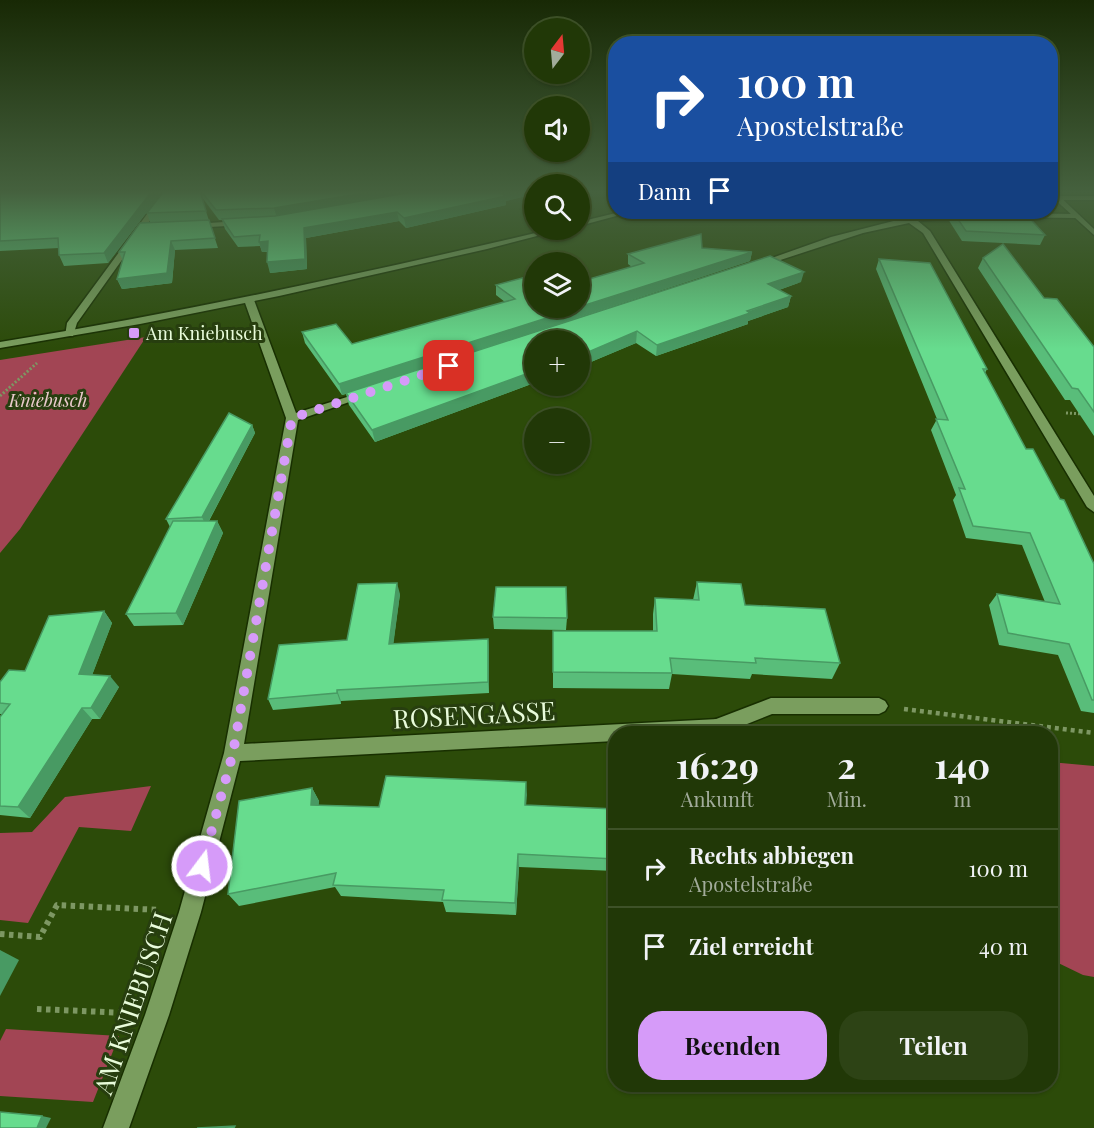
<!DOCTYPE html>
<html lang="de">
<meta charset="utf-8">
<style>
:root{--surface:#213807;--page:#2d4315;--text:#f1f3f6;--muted:#a2ac9b;--line:#3e5228;--accent:#d69bf9}
body{margin:0;font-family:"Playfair Display",serif;background:var(--page);color:var(--text);height:100vh;display:flex;flex-direction:column;font-size:22px;white-space:nowrap}
*{box-sizing:border-box;margin:0}
p{font-size:20px;color:var(--muted)}
.icon{flex:none;width:33px;height:33px;fill:none;stroke:currentColor;stroke-width:2;stroke-linecap:round;stroke-linejoin:round}
.map{position:relative;flex:1;overflow:hidden}
.panel{position:absolute;left:608px;top:726px;width:450px;height:366px;display:flex;flex-direction:column;background:var(--surface);border-radius:24px;box-shadow:0 2px 4px #0004,0 0 0 2px var(--line)}
.panel>*{flex:none}
.hud{position:absolute;left:608px;top:36px;width:450px;height:183px;border-radius:24px;box-shadow:0 2px 4px #0004,0 0 0 2px var(--line);background:#1a4fa0;color:#fff;overflow:hidden}
.needle{width:39px;rotate:16deg}
.buttons{position:absolute;left:524px;top:18px;display:grid;gap:12px}
.buttons a{display:grid;place-items:center;width:66px;height:66px;border-radius:50%;background:var(--surface);box-shadow:0 2px 4px #0004,0 0 0 2px var(--line);font-size:30px}
.pin{position:absolute;display:grid;place-items:center;width:51px;height:51px;color:#fff;margin:-26px;border-radius:12px;box-shadow:0 3px 9px #0006}
.me{position:absolute;width:66px;margin:-33px;rotate:15deg;stroke-linejoin:round;filter:drop-shadow(0 0 4px #0008)}
.turn{display:flex;align-items:center;gap:21px;height:126px;padding:0 30px;font-size:27px}
.turn .icon{width:78px;height:78px;stroke-width:2.5}
.turn b{display:block;font-size:42px;line-height:51px}
.then{display:flex;align-items:center;height:57px;padding:0 30px;background:#0003;gap:12px;font-size:22px}
.eta{display:flex;justify-content:space-evenly;align-items:center;height:102px;text-align:center}
.eta b{font-size:36px;font-weight:700;line-height:42px}
.action{display:flex;gap:12px;margin-top:auto;padding:12px 30px}
.action a{flex:1;height:69px;border-radius:24px;background:var(--accent);color:#111;font-size:24px;font-weight:700;line-height:69px;text-align:center}
.action a+a{background:var(--page);color:var(--text)}
ul{padding:0;list-style:none}
li{display:flex;align-items:center;gap:18px;height:78px;padding:0 30px;border-top:2px solid var(--line)}
li div{flex:1}
li b{display:block;font-size:22px}
li em{font-style:normal}
.map>svg:first-child{display:block}
.green{fill:#a24554}
.lines{fill:none;stroke-linecap:round;stroke-linejoin:round}
.lane-casing{stroke:#182f00;stroke-width:3}
.street-casing{stroke:#182f00;stroke-width:3}
.secondary-casing{stroke:#182f00;stroke-width:3}
.path-far2{stroke:#7d9763;stroke-width:3;stroke-dasharray:2 2;stroke-linecap:butt}
.path-far1{stroke:#7d9763;stroke-width:4.5;stroke-dasharray:4 4;stroke-linecap:butt}
.path{stroke:#7d9763;stroke-width:6;stroke-dasharray:4.5 4.5;stroke-linecap:butt}
.lane{fill:#7a9e5e;fill-rule:evenodd}
.street{fill:#7a9e5e;fill-rule:evenodd}
.secondary{fill:#7a9e5e;fill-rule:evenodd}
.wall{fill:#59bd7a}
.shaded-wall{fill:#489a63}
.building{fill:#67dc8e;stroke:#489a63;stroke-width:1.5}
.route{stroke:#d69bf9;stroke-width:10;stroke-dasharray:0 18}
.poi-dot{fill:#d69bf9;stroke:#273e0f;stroke-width:2}
.labels{text-anchor:middle;dominant-baseline:central;stroke-width:6;stroke-linejoin:round;paint-order:stroke}
.far-poi-label{font-size:18px;fill:#e9fcdb;stroke:#273e0f;text-anchor:start}
.far-park-label{font-size:18px;font-style:italic;fill:#ebcacd;stroke:#273e0f}
.near-street-label{font-size:26px;fill:#e9fcdb;stroke:#273e0f}
</style>
<div class="map">
<svg width="1094" height="1128" viewBox="0 0 1094 1128">
<rect width="100%" height="100%" fill="#2c4b09"/>
<!-- green -->
<g class="green">
<path d="M146 337 20 529 0 553V360Z"/>
<path d="M1050 762 1094 766V977L1083 975 1050 959Z"/>
<path d="M151 786 131 831 79 827 28 923 0 920V833L32 832 65 797Z"/>
<path d="M6 1029 119 1036 93 1102 0 1096V1041Z"/>
</g>
<g class="lines">
<defs>
<path id="lane" d="M771 698H879L885 701 888 706 885 711 879 714H772L722 734 711 733 709 727 711 721Z"/>
<g id="street">
<path d="M164 191H171L77 323 73 336H65L67 323Z"/>
<path d="M1055 196H1094V200H1058Z"/>
<path d="M971 213V217H968L918 221 930 231 1094 496V512L1087 507 923 233 909 223 863 233 759 267 752 265 831 237 909 217Z"/>
<path d="M1004 213 1076 214 1080 216 1076 218 1007 217H1004Z"/>
<path d="M242 221 246 223 245 225 191 228 187 226 191 224Z"/>
<path d="M246 298 254 300 296 413 366 391 372 394 298 420 244 744 718 719 725 721 727 727 722 734H615V741L240 761 201 912 169 1015 129 1128H103L145 1015 179 912 224 753 286 418 244 300Z"/>
</g>
<g id="secondary">
<path d="M1050 191H1054L1094 229V235L1050 195Z"/>
<path d="M620 212H631L579 226V222Z"/>
<path d="M548 230H560L487 249 279 296 140 324 0 348V342C184 312 366 273 548 230Z"/>
</g>
</defs>
<!-- lane casing -->
<use href="#lane" class="lane-casing"/>
<!-- street casing -->
<use href="#street" class="street-casing"/>
<!-- secondary casing -->
<use href="#secondary" class="secondary-casing"/>
<!-- path-far2 -->
<g class="path-far2">
<path d="M0 396 37 363"/>
<path d="M1066 413 1083 414"/>
</g>
<!-- path-far1 -->
<path class="path-far1" d="M904 709 1094 733"/>
<!-- path -->
<g class="path">
<path d="M0 934 40 937 57 905 160 910"/>
<path d="M37 1009 127 1013"/>
</g>
<!-- lane -->
<use href="#lane" class="lane"/>
<!-- street -->
<use href="#street" class="street"/>
<!-- secondary -->
<use href="#secondary" class="secondary"/>
</g>
<!-- wall -->
<g class="wall">
<path d="M28 191H163L108 263 64 266 59 255V248L0 251V192Z"/>
<path d="M164 191H534V194L506 201V205L406 228 399 221 306 238 307 269 270 273 268 252H262L260 246 238 247 225 229 222 220H219L201 196 218 248 175 250 172 283 122 289 117 279 123 261 119 252 150 222 147 213Z"/>
<path d="M951 212H1024L1045 235 1040 245 962 241 948 219Z"/>
<path d="M702 248 752 252 750 261 511 340 801 282 779 290 791 296 788 307 748 321V324L656 356 636 343 579 367V340H534V383L375 442 349 405 346 394 342 395 305 343 302 332 352 344 505 302 496 295V285L534 308 632 267 628 264V254Z"/>
<path d="M983 258 1044 298 1094 347V436L1070 400H1065L978 268Z"/>
<path d="M879 259 987 369 985 373 1026 449 1094 564V713L1081 711 1058 655 999 645 989 605 997 594 1045 602 1022 545 966 538 953 500 956 495 931 430 937 419 876 269Z"/>
<path d="M252 425 255 433 209 521H217L223 533 183 625 134 626 126 614 170 527 166 519Z"/>
<path d="M697 582 745 605 840 663 832 679 752 674 750 679 672 674 669 689 553 688V631H653V614L655 598 693 600Z"/>
<path d="M400 594 393 644 488 639 489 651V693L341 701V704L273 710 268 699 347 640Z"/>
<path d="M104 611 112 623 92 675 119 687 100 719H92L30 818 0 815V717L3 714H0V682L25 671Z"/>
<path d="M493 617 567 618 566 630 494 629Z"/>
<path d="M807 725 877 734H803Z"/>
<path d="M615 770V871L519 867 516 915 446 912 443 902 341 896 335 887 239 906 228 894 312 788 319 801 318 805 379 807 526 782V805L613 809Z"/>
</g>
<!-- shaded-wall -->
<g class="shaded-wall">
<path d="M152 191H163L108 263 104 253Z"/>
<path d="M376 191H430L277 218 274 208Z"/>
<path d="M509 191H534V194L506 201V205L406 228 404 218Z"/>
<path d="M397 212 399 221 306 238 307 269 270 273 267 262 304 228Z"/>
<path d="M171 241 175 250 172 283 122 289 117 279Z"/>
<path d="M268 241 271 251 262 252 259 242Z"/>
<path d="M752 252 750 261 342 395 339 384Z"/>
<path d="M804 272 801 282 765 295 768 284Z"/>
<path d="M791 296 788 307 748 321V324L656 356 657 345Z"/>
<path d="M637 331 636 343 579 367V356Z"/>
<path d="M534 371V383L375 442 372 430Z"/>
<path d="M252 425 255 433 206 526 202 517Z"/>
<path d="M217 521 223 533 183 625 176 613Z"/>
<path d="M397 583 400 594 392 655 389 644Z"/>
<path d="M104 611 112 623 88 686 79 674Z"/>
<path d="M488 639 489 651V693L488 682Z"/>
<path d="M110 676 119 687 100 719 91 708Z"/>
<path d="M337 690 341 701V704L337 693Z"/>
<path d="M82 708 92 719 30 818 18 807Z"/>
<path d="M526 782 527 795 525 819V805Z"/>
<path d="M312 788 319 801 318 818 311 805Z"/>
<path d="M518 854 519 867 516 915 515 903Z"/>
<path d="M0 950 19 960 0 996Z"/>
<path d="M42 1116 51 1118 46 1128H37Z"/>
</g>
<!-- building -->
<g class="building">
<path d="M28 191H152L104 253 59 255 58 238 0 241V192Z"/>
<path d="M164 191H200L206 211 147 213Z"/>
<path d="M201 191H376L274 208 216 210Z"/>
<path d="M418 191H509L500 193 506 196 404 218 397 212 304 228 305 259 267 262 268 241 259 242 260 235 234 237 222 219 275 216Z"/>
<path d="M953 212H1024L1045 235 966 231Z"/>
<path d="M209 220 215 238 171 241 167 273 117 279 125 252H119L140 223Z"/>
<path d="M701 234 702 248 752 252 579 307V282L644 263 628 254Z"/>
<path d="M1003 244 1044 298 1057 299 1094 347V412L1078 389 1072 388 983 258Z"/>
<path d="M770 256 804 272 768 284 791 296 747 311 750 313 657 345 637 331 579 356V340H534V371L372 430 346 393Z"/>
<path d="M879 259 930 263 987 369H983L1026 449H1033L1060 499 1064 500 1094 564V700H1092L1069 644 1008 633 997 594 1060 604 1030 533 973 526 959 488 965 489 936 419 948 420Z"/>
<path d="M534 275V308H578L339 384 302 332 336 324 352 344 515 299 496 285Z"/>
<path d="M229 413 252 425 202 517 166 519Z"/>
<path d="M173 521H217L176 613 126 614Z"/>
<path d="M697 582 741 584 745 605 825 609 840 663 755 658 756 663 670 658 672 673 553 672V631H657L655 598 699 600Z"/>
<path d="M397 583 389 644 488 639V682L337 690V693L268 699 279 645 347 640 358 584Z"/>
<path d="M496 587H566L567 618 493 617Z"/>
<path d="M104 611 79 674 110 676 91 708H82L18 807 0 806V717L10 704 0 703V682L9 670 25 671 49 616Z"/>
<path d="M807 725 876 729 877 734H809Z"/>
<path d="M386 776 526 782 525 805 615 809V859L518 854 515 903 442 900 444 890 333 885 336 873 228 894 239 801 312 788 311 805 379 807Z"/>
<path d="M0 1112 42 1116 37 1128H0Z"/>
<path d="M235 1126 234 1128H197Z"/>
</g>
<!-- sky -->
<linearGradient id="sky" x2="0" y2="1"><stop stop-color="#182905"/><stop offset="0.55" stop-color="#45613e"/><stop offset="1" stop-color="#45613e" stop-opacity="0"/></linearGradient>
<rect width="1094" height="349" fill="url(#sky)"/>
<g class="lines">
<!-- route -->
<path class="route" d="M202 866 233 753 292 418 449 366"/>
</g>
<!-- markers -->
<rect class="poi-dot" x="128" y="327" width="12" height="12" rx="3"/>
<g class="labels">
<!-- far-poi labels -->
<g class="far-poi-label">
<text x="146" y="333">Am Kniebusch</text>
</g>
<!-- far-park labels -->
<g class="far-park-label">
<text x="48" y="400">Kniebusch</text>
</g>
<!-- near-street labels -->
<g class="near-street-label">
<text transform="translate(474 714) rotate(-3)">ROSENGASSE</text>
<text transform="translate(132 1003) rotate(-71)">AM KNIEBUSCH</text>
</g>
</g>
</svg>
<div class="buttons">
<a><svg class="needle" viewBox="-14 -14 28 28"><path d="M0-13l5 13h-10z" fill="#e53935"/><path d="M0 13l5-13h-10z" fill="#a2ac9b"/></svg></a>
<a><svg class="icon" aria-label="sound" viewBox="0 0 24 24"><path d="M4 9h4l5-4v14l-5-4H4zM17 9q2 3 0 6"/></svg></a>
<a><svg class="icon" aria-label="search" viewBox="0 0 24 24"><circle cx="10" cy="10" r="6"/><path d="M15 15l6 6"/></svg></a>
<a><svg class="icon" aria-label="layers" viewBox="0 0 24 24"><path d="M12 4l9 5-9 5-9-5zM3 14l9 5 9-5"/></svg></a>
<a>+</a>
<a>−</a>
</div>
<div class="pin" style="left:449px;top:366px;background:#d93025"><svg class="icon" aria-label="arrive" viewBox="0 0 24 24"><path d="M6 21V4h12l-3 4 3 4H6"/></svg></div>
<svg class="me" style="left:202px;top:866px" viewBox="-20 -20 40 40"><circle r="17" fill="#d69bf9" stroke="#fff" stroke-width="3"/><path d="M0-11L8 9 0 5-8 9z" fill="#fff"/></svg>
<div class="hud">
<div class="turn"><svg class="icon" aria-label="right" viewBox="0 0 24 24"><path d="M7 20v-9h11M14 6l5 5-5 5"/></svg><div><b>100 m</b>Apostelstraße</div></div>
<div class="then">Dann<svg class="icon" aria-label="arrive" viewBox="0 0 24 24"><path d="M6 21V4h12l-3 4 3 4H6"/></svg></div>
</div>
<section class="panel">
<div class="eta">
<div><b>16:29</b><p>Ankunft</p></div>
<div><b>2</b><p>Min.</p></div>
<div><b>140</b><p>m</p></div>
</div>
<ul>
<li><svg class="icon" aria-label="right" viewBox="0 0 24 24"><path d="M7 20v-9h11M14 6l5 5-5 5"/></svg><div><b>Rechts abbiegen</b><p>Apostelstraße</p></div><em>100 m</em></li>
<li><svg class="icon" aria-label="arrive" viewBox="0 0 24 24"><path d="M6 21V4h12l-3 4 3 4H6"/></svg><div><b>Ziel erreicht</b></div><em>40 m</em></li>
</ul>
<div class="action"><a>Beenden</a><a>Teilen</a></div>
</section>
</div>
